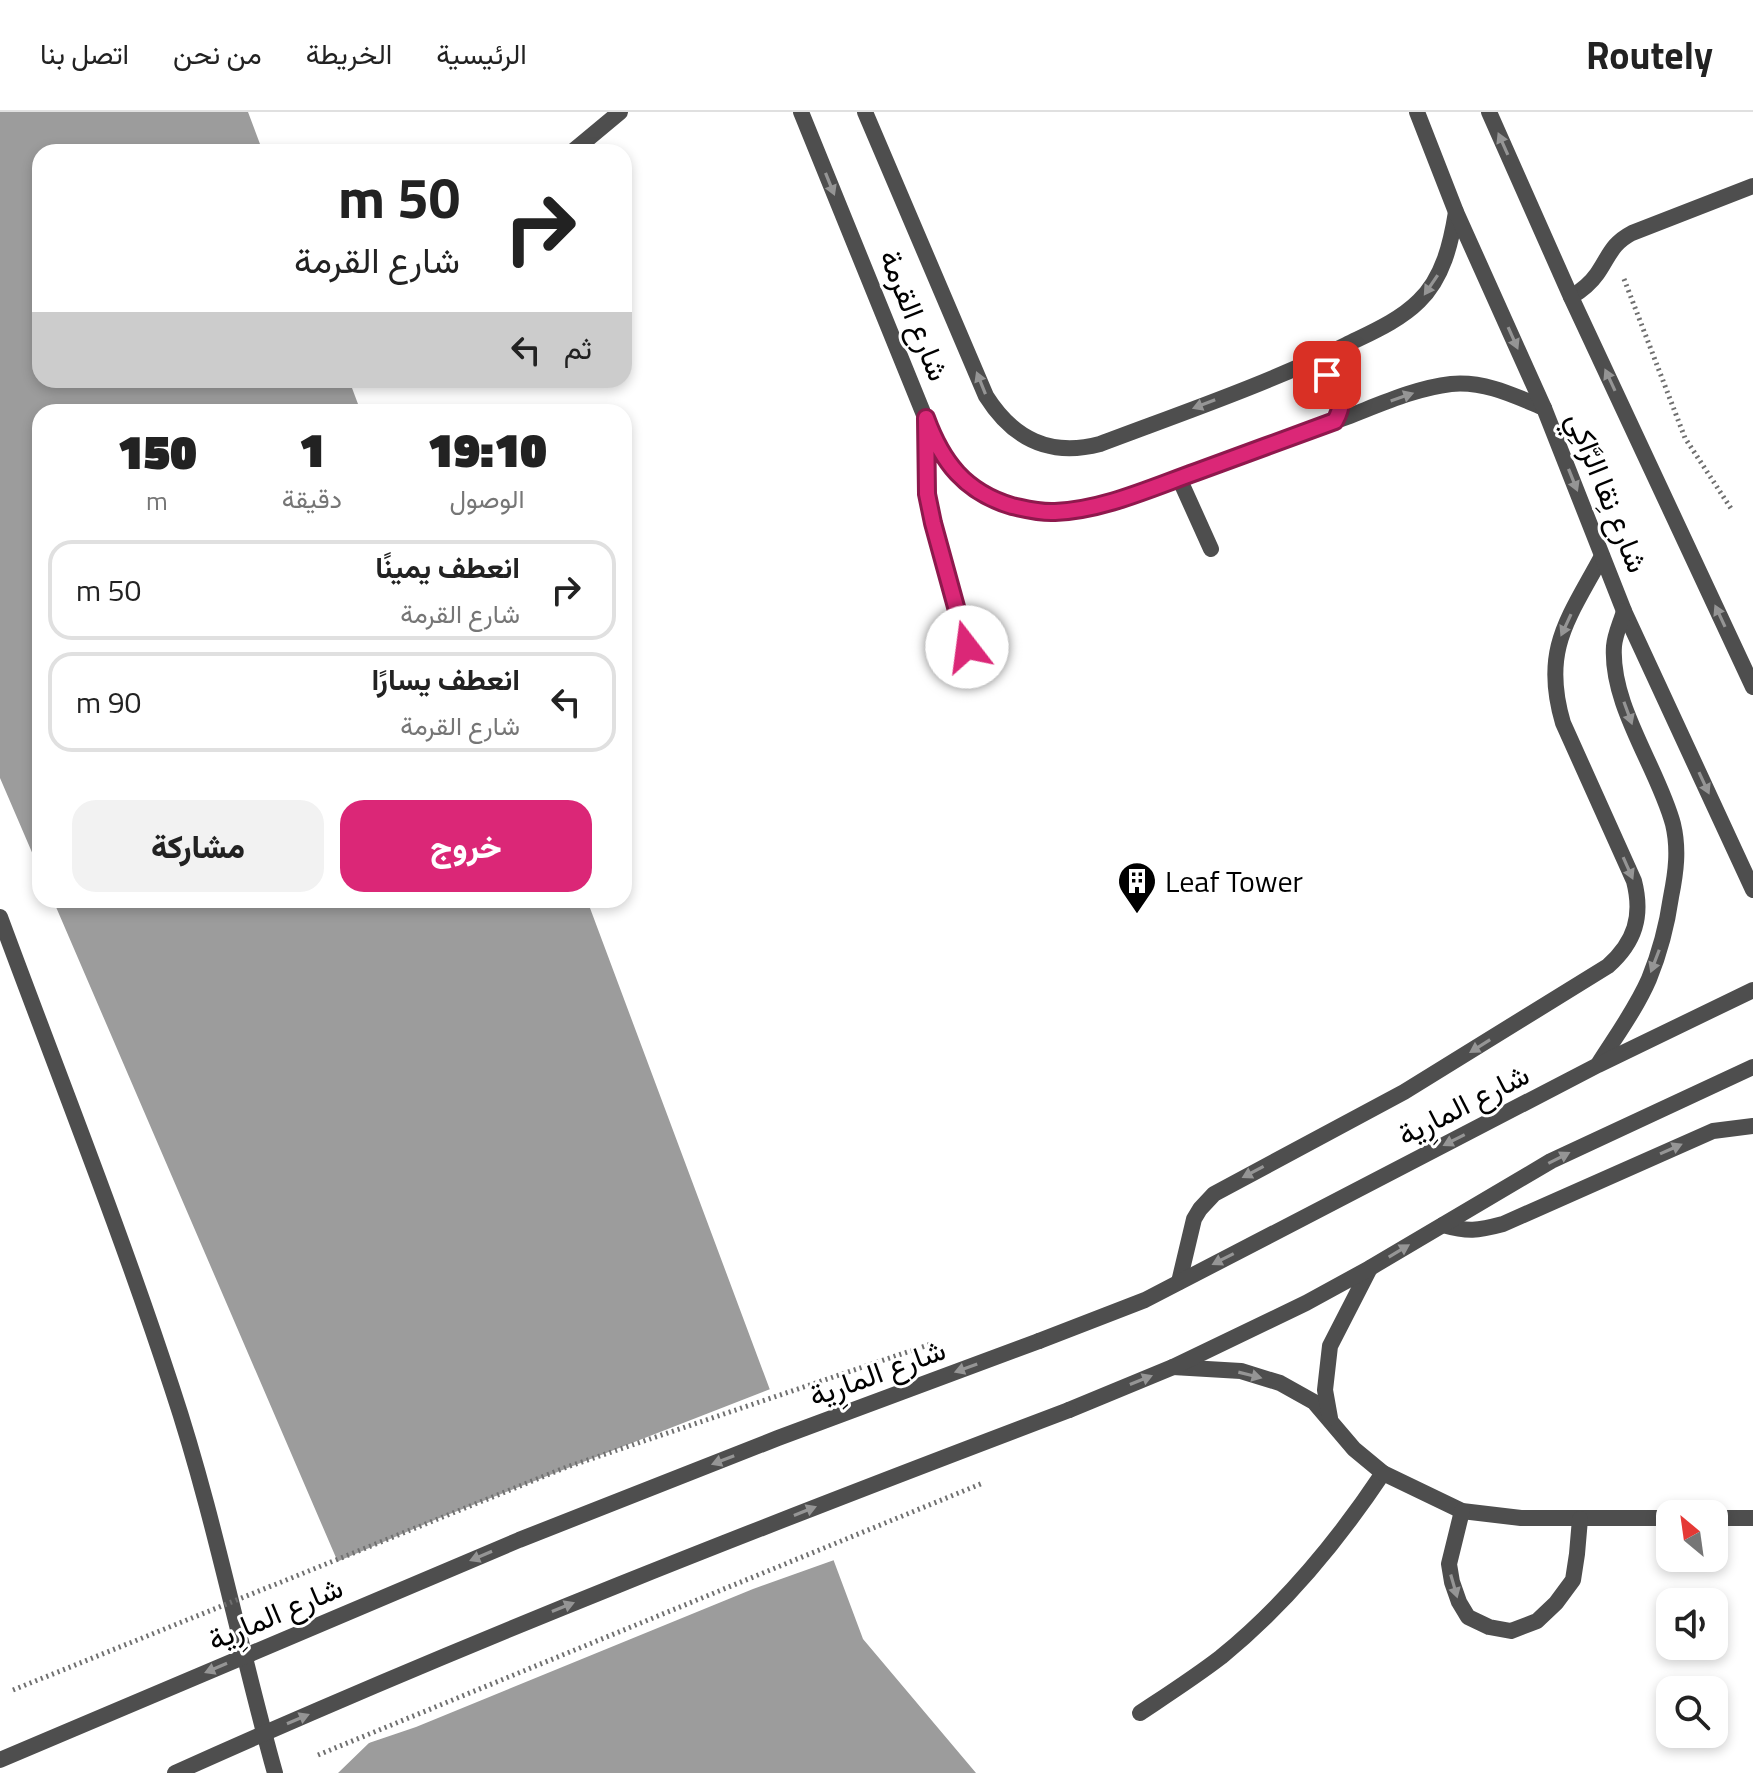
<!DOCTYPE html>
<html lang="ar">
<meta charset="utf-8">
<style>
:root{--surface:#fff;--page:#f2f2f2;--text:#222;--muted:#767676;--line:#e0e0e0;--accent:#db2777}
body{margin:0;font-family:"Titillium Web",Vazirmatn,sans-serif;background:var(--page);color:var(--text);direction:rtl;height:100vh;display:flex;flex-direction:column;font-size:30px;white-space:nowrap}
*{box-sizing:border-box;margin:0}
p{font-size:26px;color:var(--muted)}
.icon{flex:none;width:44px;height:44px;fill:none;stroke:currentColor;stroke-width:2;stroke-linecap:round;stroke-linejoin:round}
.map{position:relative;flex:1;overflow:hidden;direction:ltr}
.drawer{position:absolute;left:32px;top:292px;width:600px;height:504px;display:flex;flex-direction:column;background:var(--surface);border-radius:24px;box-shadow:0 4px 12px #0003;direction:rtl}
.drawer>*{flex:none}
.banner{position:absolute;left:32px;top:32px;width:600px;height:244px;border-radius:24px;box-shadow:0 4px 12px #0003;direction:rtl;background:#fff;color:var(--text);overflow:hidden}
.needle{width:52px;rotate:331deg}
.tools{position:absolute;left:1656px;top:1388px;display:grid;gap:16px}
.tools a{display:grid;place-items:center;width:72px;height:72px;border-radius:16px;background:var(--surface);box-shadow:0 4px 12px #0003;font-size:40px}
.pin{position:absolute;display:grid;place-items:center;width:68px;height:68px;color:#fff;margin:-34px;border-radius:16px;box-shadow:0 4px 12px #0006}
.me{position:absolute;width:88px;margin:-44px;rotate:345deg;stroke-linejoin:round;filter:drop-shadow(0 0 6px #0008)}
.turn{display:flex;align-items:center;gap:28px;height:168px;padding:0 40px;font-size:36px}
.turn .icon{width:104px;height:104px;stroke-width:2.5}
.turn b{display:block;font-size:56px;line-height:68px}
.then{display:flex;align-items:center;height:76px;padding:0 40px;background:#0003;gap:16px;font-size:30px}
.eta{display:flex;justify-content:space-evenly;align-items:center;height:136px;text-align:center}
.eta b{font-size:48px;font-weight:800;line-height:56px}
.cta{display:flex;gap:16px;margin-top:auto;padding:16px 40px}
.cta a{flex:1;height:92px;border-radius:24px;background:var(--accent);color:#fff;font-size:32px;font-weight:800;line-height:92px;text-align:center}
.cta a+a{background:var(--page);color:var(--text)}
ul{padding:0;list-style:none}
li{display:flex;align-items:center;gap:24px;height:100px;margin:0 16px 12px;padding:0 24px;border:4px solid var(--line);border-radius:24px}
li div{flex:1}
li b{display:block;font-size:30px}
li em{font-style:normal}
header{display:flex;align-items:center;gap:48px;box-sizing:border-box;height:112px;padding:0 40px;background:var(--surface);border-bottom:2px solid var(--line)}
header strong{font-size:38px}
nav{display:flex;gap:44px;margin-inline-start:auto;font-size:28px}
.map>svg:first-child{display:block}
.water{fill:#9c9c9c}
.pier{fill:#fff}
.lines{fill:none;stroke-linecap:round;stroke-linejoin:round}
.path{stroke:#707070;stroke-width:5;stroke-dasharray:2 4;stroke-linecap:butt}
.service{stroke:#4e4e4e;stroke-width:16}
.minor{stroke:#4e4e4e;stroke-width:16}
.tertiary{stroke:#4e4e4e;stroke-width:16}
.path-bridge{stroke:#707070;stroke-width:5;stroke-dasharray:2 4;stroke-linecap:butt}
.tertiary-bridge{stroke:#4e4e4e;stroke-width:16}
.oneway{fill:#959595}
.route-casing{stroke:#8e194d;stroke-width:20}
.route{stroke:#db2777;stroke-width:14}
.labels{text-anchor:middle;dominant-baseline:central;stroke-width:6;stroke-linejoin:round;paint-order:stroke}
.street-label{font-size:30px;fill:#000;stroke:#fff}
.poi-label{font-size:30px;fill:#000;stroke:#fff;text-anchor:start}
</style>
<header>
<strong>Routely</strong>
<nav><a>الرئيسية</a><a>الخريطة</a><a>من نحن</a><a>اتصل بنا</a></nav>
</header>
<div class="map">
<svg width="1753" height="1661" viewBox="0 0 1753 1661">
<rect width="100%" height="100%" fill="#fff"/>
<!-- water -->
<g class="water">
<path d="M0 0H248L263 40H40V268H349L361 300H40V759L0 666Z"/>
<path d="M53 788H587L863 1527 976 1661H338L402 1599Z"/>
</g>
<!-- pier -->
<path class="pier" d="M773 1276 837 1447 753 1477 416 1615 360 1634 397 1598 334 1451 437 1407Z"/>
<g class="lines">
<!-- path -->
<g class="path">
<path d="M1624 167 1685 326 1732 398"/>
<path d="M318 1643 983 1371"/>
</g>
<!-- service -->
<g class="service">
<path d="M572 40 620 0"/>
<path d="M926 307 927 382 933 411 967 535"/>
<path d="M1179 366 1211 437"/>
<path d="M1179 1170 1194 1107 1200 1097 1214 1082 1404 980 1608 854C1635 830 1643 804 1634 769L1563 611C1541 537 1569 506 1602 444"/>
<path d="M1140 1601C1167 1583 1195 1565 1221 1545 1285 1493 1337 1430 1383 1361"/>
</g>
<!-- minor -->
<g class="minor">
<path d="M801 0 933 325C939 338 946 350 956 361 980 386 1019 402 1054 400 1088 399 1122 386 1154 375 1219 353 1283 328 1347 305 1381 292 1416 276 1451 272 1485 269 1513 283 1544 296"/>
<path d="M865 0 986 284C1013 327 1050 345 1100 332 1182 301 1267 272 1346 233 1370 221 1399 209 1419 189 1443 166 1451 131 1456 100"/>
<path d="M1571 185C1581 179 1590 172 1597 162 1609 145 1611 132 1632 121L1753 74"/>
<path d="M1299 260C1332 253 1352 279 1335 309"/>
<path d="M0 805C58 962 120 1117 172 1276 214 1402 239 1533 275 1661"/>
<path d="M1173 1255 1241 1259 1280 1271 1314 1290 1354 1337 1383 1361 1462 1399 1521 1406H1670"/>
<path d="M1330 1306 1325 1278 1330 1234 1370 1156"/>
<path d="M1462 1399 1449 1452 1452 1470 1459 1490 1468 1505 1489 1515 1511 1519 1537 1509 1556 1491 1573 1468 1577 1442 1580 1407"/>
<path d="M1714 1406H1753"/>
</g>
<!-- tertiary -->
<g class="tertiary">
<path d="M1417 0 1456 100 1544 296 1624 499 1753 778"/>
<path d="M1489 0 1571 185 1753 575"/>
<path d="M1599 951C1616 924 1636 897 1649 867 1660 840 1667 813 1671 785 1676 760 1679 737 1673 712 1658 656 1610 593 1614 534 1615 522 1621 510 1624 499"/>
<path d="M1443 1113C1468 1120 1477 1119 1503 1112L1713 1019 1753 1014"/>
<path d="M1039 1229 1145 1188 1598 953 1753 878"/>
<path d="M1069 1298 1173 1255 1306 1191 1370 1156 1551 1049 1753 955"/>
</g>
<!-- path-bridge -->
<path class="path-bridge" d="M13 1578 567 1355 931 1232"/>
<!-- tertiary-bridge -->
<g class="tertiary-bridge">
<path d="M0 1648 519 1428 778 1326 1039 1229"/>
<path d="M175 1661C468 1529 768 1412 1069 1298"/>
</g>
</g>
<!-- one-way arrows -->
<defs><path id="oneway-solid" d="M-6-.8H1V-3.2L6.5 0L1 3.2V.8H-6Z" transform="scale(2)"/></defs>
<g class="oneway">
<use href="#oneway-solid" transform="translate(1503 32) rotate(-114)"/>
<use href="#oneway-solid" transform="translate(830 72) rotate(68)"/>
<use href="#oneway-solid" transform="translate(1431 173) rotate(124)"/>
<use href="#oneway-solid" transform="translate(1513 226) rotate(66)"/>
<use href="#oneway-solid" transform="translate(1610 268) rotate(-115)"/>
<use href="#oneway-solid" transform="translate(981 271) rotate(-112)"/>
<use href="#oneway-solid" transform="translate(1402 285) rotate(-19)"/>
<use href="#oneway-solid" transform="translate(1204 292) rotate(159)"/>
<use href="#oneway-solid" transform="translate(1573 368) rotate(68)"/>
<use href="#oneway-solid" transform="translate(1720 504) rotate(-115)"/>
<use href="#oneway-solid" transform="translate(1566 513) rotate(115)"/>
<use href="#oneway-solid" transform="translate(1628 601) rotate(70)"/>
<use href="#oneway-solid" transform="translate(1704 671) rotate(65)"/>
<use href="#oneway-solid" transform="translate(1628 756) rotate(66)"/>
<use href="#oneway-solid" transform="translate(1655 849) rotate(111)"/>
<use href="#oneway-solid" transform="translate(1480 934) rotate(148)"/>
<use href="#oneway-solid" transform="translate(1454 1028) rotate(153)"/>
<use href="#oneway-solid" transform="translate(1671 1037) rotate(-24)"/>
<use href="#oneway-solid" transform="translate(1559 1046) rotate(-27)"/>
<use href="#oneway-solid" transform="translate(1253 1060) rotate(152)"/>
<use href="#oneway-solid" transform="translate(1399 1139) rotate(-31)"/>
<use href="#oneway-solid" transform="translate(1223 1147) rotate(153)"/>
<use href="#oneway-solid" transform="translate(966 1256) rotate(160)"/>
<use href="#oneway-solid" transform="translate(1250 1263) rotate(14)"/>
<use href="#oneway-solid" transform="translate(1141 1268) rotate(-22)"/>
<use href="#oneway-solid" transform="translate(723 1348) rotate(159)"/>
<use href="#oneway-solid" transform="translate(805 1399) rotate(-22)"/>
<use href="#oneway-solid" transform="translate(481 1444) rotate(157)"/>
<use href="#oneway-solid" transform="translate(1454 1474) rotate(74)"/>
<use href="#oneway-solid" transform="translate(563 1495) rotate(-22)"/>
<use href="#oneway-solid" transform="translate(216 1556) rotate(157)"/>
<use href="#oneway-solid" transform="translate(298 1607) rotate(-23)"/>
</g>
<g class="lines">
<defs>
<path id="route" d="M967 535 933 411 927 382 926 306C942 350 965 380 1012 394 1026 397 1040 401 1055 400 1103 398 1151 376 1196 360 1242 343 1289 326 1335 309 1345 291 1343 275 1327 263"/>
</defs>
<!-- route casing -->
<use href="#route" class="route-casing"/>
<!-- route -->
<use href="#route" class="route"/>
</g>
<!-- icons -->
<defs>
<symbol id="building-pin" viewBox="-11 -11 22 30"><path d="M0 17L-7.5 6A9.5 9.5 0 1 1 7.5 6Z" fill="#000" stroke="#fff"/><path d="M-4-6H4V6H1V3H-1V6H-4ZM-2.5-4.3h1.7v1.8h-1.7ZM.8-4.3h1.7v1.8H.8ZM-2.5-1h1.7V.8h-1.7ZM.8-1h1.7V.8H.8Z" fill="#fff"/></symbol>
</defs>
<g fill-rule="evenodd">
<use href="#building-pin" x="1115" y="747" width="44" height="60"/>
</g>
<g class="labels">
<!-- street labels -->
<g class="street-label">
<text transform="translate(915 203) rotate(68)">شارع القرمة</text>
<text transform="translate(1608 380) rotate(68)">شارع نِقا الرَّاكِي</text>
<text transform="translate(1463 992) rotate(-27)">شارع المارِية</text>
<text transform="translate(877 1260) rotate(-20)">شارع المارِية</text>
<text transform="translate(275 1501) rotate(-23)">شارع المارِية</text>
</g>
<!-- poi labels -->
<g class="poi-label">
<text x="1165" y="769">Leaf Tower</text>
</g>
</g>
</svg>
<div class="tools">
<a><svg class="needle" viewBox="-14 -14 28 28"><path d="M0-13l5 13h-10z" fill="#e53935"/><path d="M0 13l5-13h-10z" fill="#767676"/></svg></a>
<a><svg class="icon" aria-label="sound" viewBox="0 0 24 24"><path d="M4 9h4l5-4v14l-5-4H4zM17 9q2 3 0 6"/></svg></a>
<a><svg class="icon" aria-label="search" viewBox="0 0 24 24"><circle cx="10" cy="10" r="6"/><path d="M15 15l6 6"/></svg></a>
</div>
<div class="pin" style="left:1327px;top:263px;background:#d93025"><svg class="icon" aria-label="arrive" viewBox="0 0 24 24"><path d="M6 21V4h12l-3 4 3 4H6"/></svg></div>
<svg class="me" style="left:967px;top:535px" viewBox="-20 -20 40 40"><circle r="19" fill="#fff"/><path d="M0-13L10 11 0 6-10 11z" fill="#db2777"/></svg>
<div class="banner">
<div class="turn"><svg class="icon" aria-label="right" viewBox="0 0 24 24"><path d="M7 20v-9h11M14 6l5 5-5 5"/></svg><div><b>50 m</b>شارع القرمة</div></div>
<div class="then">ثم<svg class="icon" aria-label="left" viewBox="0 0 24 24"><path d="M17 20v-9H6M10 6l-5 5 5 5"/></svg></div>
</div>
<section class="drawer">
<div class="eta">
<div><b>19:10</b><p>الوصول</p></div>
<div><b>1</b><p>دقيقة</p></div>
<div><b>150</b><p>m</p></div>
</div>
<ul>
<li><svg class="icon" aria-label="right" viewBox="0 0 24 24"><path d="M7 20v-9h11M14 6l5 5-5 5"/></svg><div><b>انعطف يمينًا</b><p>شارع القرمة</p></div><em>50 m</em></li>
<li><svg class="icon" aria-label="left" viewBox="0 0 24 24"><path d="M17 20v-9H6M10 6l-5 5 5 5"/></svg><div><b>انعطف يسارًا</b><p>شارع القرمة</p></div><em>90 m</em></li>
</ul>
<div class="cta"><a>خروج</a><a>مشاركة</a></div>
</section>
</div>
